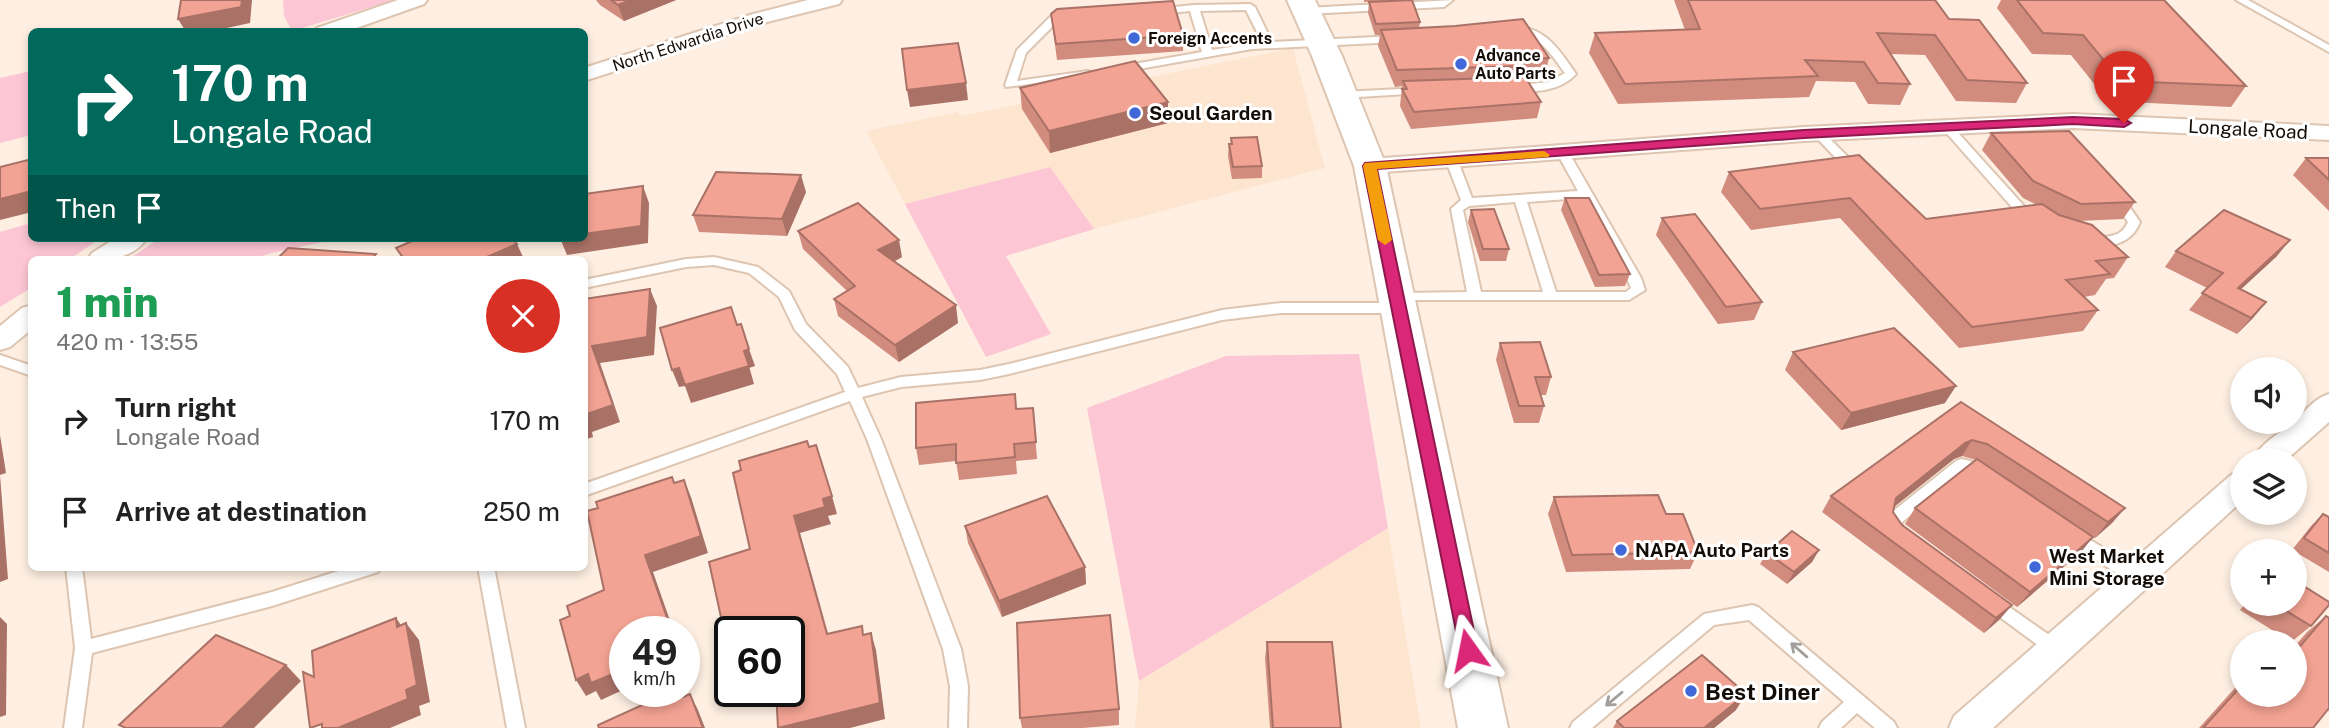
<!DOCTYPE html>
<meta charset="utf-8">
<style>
:root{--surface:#fff;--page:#f2f2f2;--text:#222;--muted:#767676}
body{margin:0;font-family:"Public Sans",sans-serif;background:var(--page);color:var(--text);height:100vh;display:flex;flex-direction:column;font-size:26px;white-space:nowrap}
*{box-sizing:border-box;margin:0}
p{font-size:23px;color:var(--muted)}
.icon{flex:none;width:38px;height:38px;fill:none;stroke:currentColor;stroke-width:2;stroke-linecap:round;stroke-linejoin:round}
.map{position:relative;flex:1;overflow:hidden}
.details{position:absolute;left:28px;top:256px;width:560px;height:315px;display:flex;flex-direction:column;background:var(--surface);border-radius:10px;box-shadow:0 4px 10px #0003}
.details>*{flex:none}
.banner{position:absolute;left:28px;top:28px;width:560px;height:214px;border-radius:10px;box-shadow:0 4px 10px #0003;background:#00695c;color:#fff;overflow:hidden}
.tools{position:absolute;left:2230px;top:357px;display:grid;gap:14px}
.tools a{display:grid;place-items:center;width:77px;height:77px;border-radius:50%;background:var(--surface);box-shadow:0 4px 10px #0003;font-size:35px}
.speed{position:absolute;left:609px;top:616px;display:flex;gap:14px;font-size:35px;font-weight:700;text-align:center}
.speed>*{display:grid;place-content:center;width:91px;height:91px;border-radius:50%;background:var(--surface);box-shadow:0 4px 10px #0003;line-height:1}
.speed small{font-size:18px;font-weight:400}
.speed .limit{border:4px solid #111;border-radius:10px;background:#fff;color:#111}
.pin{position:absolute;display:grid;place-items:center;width:60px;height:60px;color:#fff;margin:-72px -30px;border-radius:50% 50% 50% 0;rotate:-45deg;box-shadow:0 0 7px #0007}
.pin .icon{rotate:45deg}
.me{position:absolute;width:77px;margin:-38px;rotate:348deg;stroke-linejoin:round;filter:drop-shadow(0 0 5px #0008)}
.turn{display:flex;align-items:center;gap:24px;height:147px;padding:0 28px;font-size:32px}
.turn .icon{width:91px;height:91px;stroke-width:2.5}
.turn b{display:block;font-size:49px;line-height:60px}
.then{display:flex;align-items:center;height:66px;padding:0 28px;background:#0003;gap:14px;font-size:26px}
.round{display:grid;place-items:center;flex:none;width:74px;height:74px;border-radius:37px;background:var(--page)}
.summary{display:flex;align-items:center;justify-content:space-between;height:119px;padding:0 28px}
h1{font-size:42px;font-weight:800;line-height:52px;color:#1e9e55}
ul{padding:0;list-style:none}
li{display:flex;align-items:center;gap:21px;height:91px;padding:0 28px}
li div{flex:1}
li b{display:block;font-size:26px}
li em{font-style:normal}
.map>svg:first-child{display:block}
.built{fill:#fee5d0}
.green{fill:#fdc6d5}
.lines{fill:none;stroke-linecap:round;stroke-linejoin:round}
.lane-casing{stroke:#ddc5b1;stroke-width:4}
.street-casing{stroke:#ddc5b1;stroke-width:4}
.primary-casing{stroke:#ddc5b1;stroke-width:4}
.lane{fill:#fff;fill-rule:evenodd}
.street{fill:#fff;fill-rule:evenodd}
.primary{fill:#fff;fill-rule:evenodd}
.wall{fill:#d18c7e}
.shaded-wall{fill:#aa7267}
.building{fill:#f3a393;stroke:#aa7267;stroke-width:2}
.oneway{stroke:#a19e9b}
.route{fill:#db2777;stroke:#8e194d;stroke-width:2}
.slow{fill:#f59e0b}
.poi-dot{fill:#4068d9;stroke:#fff;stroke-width:2.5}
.labels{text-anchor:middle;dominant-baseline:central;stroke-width:6;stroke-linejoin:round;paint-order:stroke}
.far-poi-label{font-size:16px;font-weight:bold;fill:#140c06;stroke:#fff;text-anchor:start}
.far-street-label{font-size:16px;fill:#140c06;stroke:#fff}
.poi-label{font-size:19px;font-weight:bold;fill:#140c06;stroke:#fff;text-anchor:start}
.street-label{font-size:19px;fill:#140c06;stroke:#fff}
.near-poi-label{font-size:23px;font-weight:bold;fill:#140c06;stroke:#fff;text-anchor:start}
</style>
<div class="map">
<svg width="2329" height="728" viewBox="0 0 2329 728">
<rect width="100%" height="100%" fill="#feefe2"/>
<!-- built -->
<g class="built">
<path d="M1293 48 1325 168 1094 229 1050 167 905 204 866 131 958 112 960 116Z"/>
<path d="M1388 528 1421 728H1135L1139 681Z"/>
</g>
<!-- green -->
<g class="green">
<path d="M283 0H395L292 31 284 16Z"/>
<path d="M31 71V135L0 143V78Z"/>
<path d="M1050 167 1094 229 1006 256 1051 334 986 357 905 204Z"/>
<path d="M31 223 32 238H101L70 259H32L31 288 0 307V232Z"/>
<path d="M160 238H342L271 253 253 259H129Z"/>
<path d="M1359 354 1388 528 1139 681 1087 408 1226 356Z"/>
</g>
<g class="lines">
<defs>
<g id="lane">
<path d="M1453 0 1444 7 1306 14 1301 11 1306 8Z"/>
<path d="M2236 0H2248L2329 45V52Z"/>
<path d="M1250 4 1255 7 1272 42 1397 36 1402 39 1397 42 1252 49 1122 72 1117 69 1122 66 1202 52 1190 11 1160 14 1155 11 1156 9 1194 5ZM1246 10 1262 42 1212 50 1200 11Z"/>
<path d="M1070 14 1075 17 1074 19 1057 22 1026 53 1017 81 1088 71 1092 72V76L1006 87 1005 85 1017 50 1050 17Z"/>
<path d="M1511 28C1543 23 1560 51 1576 74 1561 91 1532 94 1510 90V86L1549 82 1565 73C1547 49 1543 38 1511 32Z"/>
<path d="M1420 88 1425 91 1424 93 1342 98 1336 95 1342 92Z"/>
<path d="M1947 124 1951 125 2034 217 2036 220 2034 223H2026L1943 129 1941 127Z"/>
<path d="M1818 130 1822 131 1858 167V173H1850L1814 135V131Z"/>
<path d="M1563 150 1569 153 1641 278 1645 290 1629 300H1393L1391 297 1398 293 1467 292 1451 209 1461 200 1446 161 1448 159 1452 157 1458 161 1472 198 1578 191 1557 153ZM1582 198 1627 278 1631 288 1626 292H1556L1527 202ZM1515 202 1543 292H1481L1463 210 1469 206Z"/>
<path d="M2118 195 2122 196 2140 222C2132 244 2108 249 2087 244L2085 241 2087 238C2103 235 2120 241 2128 222L2112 199Z"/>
<path d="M714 257 758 267 789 291 806 324 848 367 858 388 901 377 980 370 1009 364 1222 310 1281 303H1397L1404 308 1397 313H1281L1222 320 1009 374 980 380 901 387 862 397 881 439 961 649 968 686 967 728H949L950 686 943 649 867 439 850 401 584 496V484L845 392 837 374 795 330 779 297 749 273 714 265 686 267 584 288V280L686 259Z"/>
<path d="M0 355 32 366V376L0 365Z"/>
<path d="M1961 459C1973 461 1985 466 1992 476L1989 480H1979L1964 471 1901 523 1905 531 1903 535C1893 539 1889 534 1885 526L1887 516 1956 461Z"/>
<path d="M2071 528 2142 572 2144 577 2142 582 2136 584 2130 582 2065 539 2063 534 2065 529Z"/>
<path d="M66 567H82L91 639 272 592 351 567H380L378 572 272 606 92 653 82 728H64L75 648Z"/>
<path d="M478 567H494L525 728H507Z"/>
<path d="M1992 595 2062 644 2065 649 2062 654 2056 656 2050 654 1986 607 1984 602 1986 597Z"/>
<path d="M1752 605 1758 607 1894 722 1897 728H1875L1857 713 1841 728H1819L1822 722 1844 702 1749 620 1714 625 1592 728H1570L1573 722 1704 614Z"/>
</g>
<g id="street">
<path d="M398 0H427L424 4 345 32H314L317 28Z"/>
<path d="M808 0H842L839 4 767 22 584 81V68L753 14Z"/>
<path d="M2073 114 2329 126V140L2073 128 1804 141 1370 173 1362 171 1358 166 1362 161 1370 159 1804 127Z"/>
<path d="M116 238H147C133 259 111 259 88 259L92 253Z"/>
<path d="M32 305V329L10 347 0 350V326L22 308Z"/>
<path d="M2329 394V422L2286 460H2252C2261 443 2280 433 2294 422 2305 412 2313 399 2329 394Z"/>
<path d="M2242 471V501L1993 728H1949L1954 716 2231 475Z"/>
</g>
<path id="primary" d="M1287 0H1315L1342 56 1386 166 1508 728H1458L1354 166 1312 56Z"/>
</defs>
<!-- lane casing -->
<use href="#lane" class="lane-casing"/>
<!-- street casing -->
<use href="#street" class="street-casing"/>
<!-- primary casing -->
<use href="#primary" class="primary-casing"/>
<!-- lane -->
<use href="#lane" class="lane"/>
<!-- street -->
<use href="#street" class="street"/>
<!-- primary -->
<use href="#primary" class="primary"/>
</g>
<!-- wall -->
<g class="wall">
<path d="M596 0H676L624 21 600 5Z"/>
<path d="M1364 0H1405L1364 2Z"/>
<path d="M1674 0H1935L1949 19 2027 83 2016 103 1956 101 1925 55 1890 54 1910 84 1900 105 1868 104 1855 82 1816 81 1809 97 1618 104 1589 53 1595 33 1685 30Z"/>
<path d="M2001 0H2164L2246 86 2231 107 2108 101 2071 55 2032 54 1997 8Z"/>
<path d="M1369 2 1420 22 1419 28 1549 58 1545 75 1515 78 1541 102 1537 118 1411 129 1400 106 1402 86 1395 87 1378 46 1380 35H1375L1368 13Z"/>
<path d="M1051 14 1183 35V51L1057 60Z"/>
<path d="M1020 88 1168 123 1050 153 1022 109Z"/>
<path d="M1991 133 2135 202 2123 219 2078 221 2128 257 2114 278 2106 279 2095 295 2084 297 2098 310 2083 331 1959 348 1840 218 1751 230 1721 192 1729 172 1859 155 1926 219 2037 205 2023 198 1982 150Z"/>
<path d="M1231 138 1262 166V178L1232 179 1228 156 1229 144H1231Z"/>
<path d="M2306 158H2329V211L2293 175Z"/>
<path d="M806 192 787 236 699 232 693 215Z"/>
<path d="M1565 198 1630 274 1625 286 1595 287 1561 210Z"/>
<path d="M1471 210 1509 249 1506 261H1480L1468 222Z"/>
<path d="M1662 218 1762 302 1754 320 1718 324 1656 235Z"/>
<path d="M798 231 902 257 894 262 958 323 899 362 838 316 834 299 847 291 803 249Z"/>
<path d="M2176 251 2277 256 2240 290 2266 302 2253 318 2237 334 2189 310 2207 288 2165 267Z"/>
<path d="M1500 343 1551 377 1546 395H1541L1544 406 1539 423H1514L1496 360Z"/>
<path d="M1793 352 1945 403 1841 430 1785 370Z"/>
<path d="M1015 394 1017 409 1033 408 1037 459 1016 461 1017 474 959 480 956 461 919 465 916 448Z"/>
<path d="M1961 402 2125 508 2112 523 2095 538 2093 537 2081 552 2017 607 1905 524 1915 508 1976 460 1962 456 1954 459 1894 507 1893 512 1902 525 2012 605 1999 620 1984 633 1822 512 1831 496Z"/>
<path d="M1554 497 1666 514 1698 552 1690 569 1566 572 1548 514Z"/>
<path d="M2323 514 2329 517V572L2292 550 2311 526Z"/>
<path d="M965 526 1085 567 1086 584 1002 617 968 543Z"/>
<path d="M1819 550 1812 562 1787 584 1760 564 1767 553Z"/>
<path d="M2245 604H2294L2311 626 2291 642 2240 610Z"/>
<path d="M2326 616 2329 618V711L2328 710 2313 728H2199L2242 680V695H2294V647L2307 632Z"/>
<path d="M1267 642 1341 728H1270L1265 658Z"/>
<path d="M1119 709V725L1083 728H1022L1020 718Z"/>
<path d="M1736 710 1714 728H1613L1617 721Z"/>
</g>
<!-- shaded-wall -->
<g class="shaded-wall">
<path d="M242 0H252L250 23 208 32H186L178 19Z"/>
<path d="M631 0H676L624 21 618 5Z"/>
<path d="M966 83 968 100 910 107 907 90Z"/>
<path d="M1168 102V123L1050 153 1049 131Z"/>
<path d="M801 175 806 192 787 236 782 219Z"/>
<path d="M643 186 649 203 648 243 567 255 560 238H584V234Z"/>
<path d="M32 191V212L0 220V199Z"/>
<path d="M899 240 902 257 881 268 878 250Z"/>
<path d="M2290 240 2277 256 2225 304 2238 288Z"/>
<path d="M517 244 524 259H482Z"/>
<path d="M650 289 657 306 654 355 600 363 620 422 592 432 593 437 584 440V415L592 346Z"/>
<path d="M2266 302 2253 318 2237 334 2251 318Z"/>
<path d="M956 305 958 323 899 362 895 345Z"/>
<path d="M749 349 755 366 749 368 744 351Z"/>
<path d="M749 366 754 384 691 403 685 386 679 387 672 370 679 368Z"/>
<path d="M1956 386 1945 403 1841 430 1851 413Z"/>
<path d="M0 435 6 473 0 475 8 579 0 582Z"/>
<path d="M1972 440 1962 456 1954 459 1885 514 1896 498 1965 443Z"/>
<path d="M684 480 691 497 708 553 653 572 674 632H672L645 555Z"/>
<path d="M832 496 837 514 828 516 831 524 800 533 833 651 794 516 823 499Z"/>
<path d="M2125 508 2112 523 2095 538 2108 522Z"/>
<path d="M2093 537 2081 552 2017 607 2030 592Z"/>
<path d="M1819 550 1812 562 1787 584 1794 572Z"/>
<path d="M1085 567 1086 584 1002 617 999 601Z"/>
<path d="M2012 605 1999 620 1984 633 1996 618Z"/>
<path d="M0 617 7 624 6 715 0 717Z"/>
<path d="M396 618 408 635 406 623 419 640 430 702 419 706 421 715 390 728H338L397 627Z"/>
<path d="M772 625 775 632H752Z"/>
<path d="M735 628 737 632H730V643L724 631Z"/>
<path d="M871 633 876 650 885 719 850 728H779Z"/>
<path d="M286 665 301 681 254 728H222Z"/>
<path d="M625 669V689L601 700 596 691 586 696 576 680 588 674Z"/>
<path d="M690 694 698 710 705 728H703Z"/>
<path d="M1746 694 1736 710 1714 728H1704Z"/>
</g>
<!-- building -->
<g class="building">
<path d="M181 0H242L241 7 178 19Z"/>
<path d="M611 0H631L618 5Z"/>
<path d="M1412 0 1420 22 1376 24 1369 2Z"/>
<path d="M1688 0H1935L1949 19 1979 20 2027 83 1967 80 1935 35 1877 33 1910 84 1878 83 1864 62 1805 60 1818 76 1625 84 1595 33 1700 29Z"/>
<path d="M2017 0H2164L2246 86 2121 81 2083 35 2043 33Z"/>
<path d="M1173 1 1183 35 1056 44 1051 14 1057 9Z"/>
<path d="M1523 19 1549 58 1515 61 1518 66 1397 70 1381 30 1455 26Z"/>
<path d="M958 43 966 83 907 90 902 49Z"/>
<path d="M1135 61 1168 102 1049 131 1020 88Z"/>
<path d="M1525 77 1541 102 1414 112 1402 89H1407L1403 81Z"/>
<path d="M2069 131 2135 202 2081 204 2033 181 1991 133Z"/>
<path d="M1257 137 1262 166 1233 167 1229 144H1232L1231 138Z"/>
<path d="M1859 155 1926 219 2042 204 2059 215 2092 225 2128 257 2096 261 2110 274 2066 280 2098 310 1972 327 1850 198 1760 209 1729 172Z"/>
<path d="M2306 158H2329V180Z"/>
<path d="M32 159V191L0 199V167Z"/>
<path d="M716 172 801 175 782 219 693 215Z"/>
<path d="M643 186 641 226 584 234V194Z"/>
<path d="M1565 198H1589L1630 274 1599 275Z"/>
<path d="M858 203 899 240 878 250 956 305 895 345 834 299 855 286 798 231Z"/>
<path d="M1494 209 1509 249H1483L1471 210Z"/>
<path d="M2224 210 2290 240 2238 288 2266 302 2251 318 2202 293 2223 273 2176 251Z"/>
<path d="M1695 214 1762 302 1726 307 1662 218Z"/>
<path d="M419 238H512L517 244 482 259H404L396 248Z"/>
<path d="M288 248 376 254 372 259H277Z"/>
<path d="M650 289 647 337 592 346 613 405 584 415V299Z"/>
<path d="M731 307 737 325 741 324 749 349 744 351 749 366 685 385 679 368 672 370 660 328Z"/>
<path d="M1894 328 1956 386 1851 413 1793 352Z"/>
<path d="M1540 342 1551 377H1535L1544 406H1519L1500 343Z"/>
<path d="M1015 394 1016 409 1033 408 1036 442 1014 444 1015 457 956 463V444L916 448V403Z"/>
<path d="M1961 402 2125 508 2108 522 1987 444 1972 440 1965 443 1896 498 1893 512 1902 525 2012 605 1996 618 1831 496Z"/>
<path d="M807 441 809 447 816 445 832 496 823 499 825 507 794 516 827 634 862 626 863 635 871 633 880 703 778 728 776 691H789V632H772V625L752 632H736L735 628 724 631 709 562 750 549 733 473 741 470 739 461Z"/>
<path d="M1977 459 2093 537 2030 592 1915 508Z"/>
<path d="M672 477 674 483 684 480 701 536 645 555 672 632H625V669L591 683 588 674 576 680 560 620 570 616 567 606 604 590 587 511 598 508 596 502Z"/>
<path d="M1658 495 1666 514H1683L1698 552 1572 555 1554 497Z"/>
<path d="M1047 496 1085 567 999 601 965 526Z"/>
<path d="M2323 514 2329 517V553L2304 538Z"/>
<path d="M1792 531 1819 550 1794 572 1767 553Z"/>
<path d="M2294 580 2329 602V605L2311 626 2275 604H2294Z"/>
<path d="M1110 615 1119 709 1020 718 1017 623Z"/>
<path d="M2326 616 2329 618V708L2313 728H2203L2242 685V695H2294V653Z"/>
<path d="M396 618 397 627 406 623 417 685 406 690 408 699 338 728H322V724L310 728 303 672 314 677 312 651Z"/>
<path d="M216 635 286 665 222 728H126L119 725Z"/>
<path d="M1267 642H1332L1341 728H1273Z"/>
<path d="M1702 655 1746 694 1704 728H1624L1617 721Z"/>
<path d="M673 691H680L683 697 690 694 703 728H599L598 725Z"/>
</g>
<!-- one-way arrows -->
<defs><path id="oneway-shaft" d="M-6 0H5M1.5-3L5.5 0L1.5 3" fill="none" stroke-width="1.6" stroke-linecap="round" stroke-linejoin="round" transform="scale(1.75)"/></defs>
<g class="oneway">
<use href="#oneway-shaft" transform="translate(1799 650) rotate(-139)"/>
<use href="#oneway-shaft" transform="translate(1614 699) rotate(140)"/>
</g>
<!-- route -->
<path class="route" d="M2073 117 2124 119 2131 123 2124 127 2073 124 1804 138 1377 169 1478 650 1475 656 1468 659 1461 656 1363 166 1365 163 1804 130Z"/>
<!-- slow -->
<path class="slow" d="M1544 151 1550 155 1548 157 1377 169 1392 240 1385 245 1378 240 1363 166 1365 163Z"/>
<!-- markers -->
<g class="poi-dot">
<circle cx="1134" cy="38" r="7"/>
<circle cx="1461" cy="64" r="7"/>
<circle cx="1135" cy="113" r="7"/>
<circle cx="1621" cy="550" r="7"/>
<circle cx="2035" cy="567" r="7"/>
<circle cx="1691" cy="691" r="7"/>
</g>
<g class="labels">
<!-- far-poi labels -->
<g class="far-poi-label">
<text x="1148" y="38">Foreign Accents</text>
<text x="1475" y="55">Advance<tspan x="1475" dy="18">Auto Parts</tspan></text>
</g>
<!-- far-street labels -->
<g class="far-street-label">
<text transform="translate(688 42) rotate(-18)">North Edwardia Drive</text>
</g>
<!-- poi labels -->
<g class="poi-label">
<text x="1149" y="113">Seoul Garden</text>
<text x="1635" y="550">NAPA Auto Parts</text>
<text x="2049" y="556">West Market<tspan x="2049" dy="22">Mini Storage</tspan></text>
</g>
<!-- street labels -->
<g class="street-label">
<text transform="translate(2248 129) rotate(3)">Longale Road</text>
</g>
<!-- near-poi labels -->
<g class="near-poi-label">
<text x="1705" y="691">Best Diner</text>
</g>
</g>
</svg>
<div class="tools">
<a><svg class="icon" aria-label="sound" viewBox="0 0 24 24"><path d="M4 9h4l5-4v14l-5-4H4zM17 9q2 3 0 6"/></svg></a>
<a><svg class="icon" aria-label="layers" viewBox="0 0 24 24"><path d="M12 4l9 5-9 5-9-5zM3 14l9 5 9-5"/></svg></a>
<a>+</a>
<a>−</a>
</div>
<div class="speed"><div>49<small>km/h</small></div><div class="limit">60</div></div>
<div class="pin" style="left:2124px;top:123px;background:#d93025"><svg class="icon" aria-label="arrive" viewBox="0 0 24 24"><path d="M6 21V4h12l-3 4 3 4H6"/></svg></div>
<svg class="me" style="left:1468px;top:650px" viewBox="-20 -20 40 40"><path d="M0-17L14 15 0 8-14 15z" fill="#db2777" stroke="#fff" stroke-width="4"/></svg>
<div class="banner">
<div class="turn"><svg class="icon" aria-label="right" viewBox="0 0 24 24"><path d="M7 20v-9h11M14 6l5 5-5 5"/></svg><div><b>170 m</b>Longale Road</div></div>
<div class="then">Then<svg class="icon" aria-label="arrive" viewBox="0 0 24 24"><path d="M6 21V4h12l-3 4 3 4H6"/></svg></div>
</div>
<section class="details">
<div class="summary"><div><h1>1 min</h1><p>420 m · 13:55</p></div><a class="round" style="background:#d93025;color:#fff"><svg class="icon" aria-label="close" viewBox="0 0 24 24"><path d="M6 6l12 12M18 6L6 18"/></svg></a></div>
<ul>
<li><svg class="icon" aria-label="right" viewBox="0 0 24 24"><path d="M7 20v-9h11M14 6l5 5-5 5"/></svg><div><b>Turn right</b><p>Longale Road</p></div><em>170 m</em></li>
<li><svg class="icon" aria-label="arrive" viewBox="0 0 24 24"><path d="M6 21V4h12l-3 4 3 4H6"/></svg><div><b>Arrive at destination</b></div><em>250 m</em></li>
</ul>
</section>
</div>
